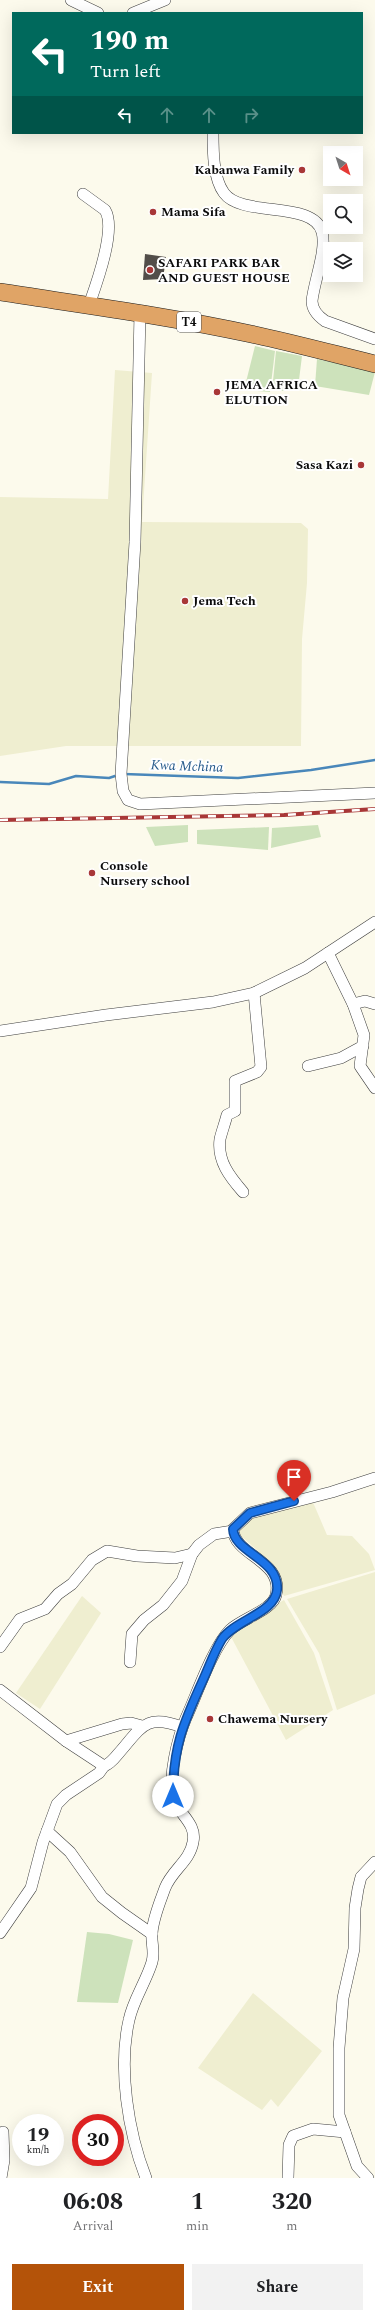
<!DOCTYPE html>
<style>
:root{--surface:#fff;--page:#f2f2f2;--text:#202124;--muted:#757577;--accent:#b45309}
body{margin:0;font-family:Spectral,serif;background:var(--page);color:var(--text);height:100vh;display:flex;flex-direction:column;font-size:15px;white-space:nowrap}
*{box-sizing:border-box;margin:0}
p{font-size:13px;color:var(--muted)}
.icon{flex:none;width:22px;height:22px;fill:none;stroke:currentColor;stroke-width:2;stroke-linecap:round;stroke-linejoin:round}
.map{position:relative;height:2178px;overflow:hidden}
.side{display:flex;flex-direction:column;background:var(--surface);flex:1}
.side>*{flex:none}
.hud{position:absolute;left:12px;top:12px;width:351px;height:122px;border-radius:0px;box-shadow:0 4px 16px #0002;background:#00695c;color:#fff;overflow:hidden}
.needle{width:26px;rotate:141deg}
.tools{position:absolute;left:323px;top:146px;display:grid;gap:8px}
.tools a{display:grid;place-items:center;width:40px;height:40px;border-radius:0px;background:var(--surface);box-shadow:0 4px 16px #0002;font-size:20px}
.speed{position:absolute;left:12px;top:2114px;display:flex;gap:8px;font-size:20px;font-weight:700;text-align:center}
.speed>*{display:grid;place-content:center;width:52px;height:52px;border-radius:50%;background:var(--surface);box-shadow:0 4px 16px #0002;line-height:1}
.speed small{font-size:10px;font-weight:400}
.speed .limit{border:6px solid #d22;background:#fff;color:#111}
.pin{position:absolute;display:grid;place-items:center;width:34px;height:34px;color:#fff;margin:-41px -17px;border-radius:50% 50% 50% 0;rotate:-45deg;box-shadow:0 0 4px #0007}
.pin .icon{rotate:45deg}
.me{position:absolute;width:44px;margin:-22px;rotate:0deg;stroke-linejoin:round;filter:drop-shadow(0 0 3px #0008)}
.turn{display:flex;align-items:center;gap:14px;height:84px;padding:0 12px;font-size:18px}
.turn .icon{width:52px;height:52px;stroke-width:2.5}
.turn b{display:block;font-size:28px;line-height:34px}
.lanes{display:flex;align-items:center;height:38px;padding:0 12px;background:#0003;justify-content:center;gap:20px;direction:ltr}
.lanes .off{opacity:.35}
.eta{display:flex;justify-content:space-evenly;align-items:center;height:68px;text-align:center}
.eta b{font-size:24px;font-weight:700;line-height:28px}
.primary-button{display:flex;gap:8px;margin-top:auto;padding:8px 12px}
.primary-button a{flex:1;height:46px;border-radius:0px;background:var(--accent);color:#fff;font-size:16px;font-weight:700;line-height:46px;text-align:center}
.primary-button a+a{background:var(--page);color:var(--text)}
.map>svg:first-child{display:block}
.farmland{fill:#efeed0}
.green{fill:#cde2bb}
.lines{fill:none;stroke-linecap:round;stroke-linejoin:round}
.stream{stroke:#4987ba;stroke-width:2.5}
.building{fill:#524d49}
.minor-casing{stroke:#3e3e3e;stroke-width:12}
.highway-casing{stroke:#1c1c1c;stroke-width:18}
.minor{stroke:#fff;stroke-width:11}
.highway{stroke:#e0a466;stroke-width:17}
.rail-casing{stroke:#a83737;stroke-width:4}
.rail{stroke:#fff;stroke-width:2.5;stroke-dasharray:8;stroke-linecap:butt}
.route-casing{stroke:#114b97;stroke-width:10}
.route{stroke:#1a73e8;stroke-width:7}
.poi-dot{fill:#a83737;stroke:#fff;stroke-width:1.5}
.labels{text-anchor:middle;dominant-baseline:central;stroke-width:4;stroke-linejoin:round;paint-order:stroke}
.shield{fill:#fff;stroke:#545454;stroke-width:1}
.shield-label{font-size:12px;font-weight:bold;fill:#0b0b0b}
.poi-label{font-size:13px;font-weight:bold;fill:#0b0b0b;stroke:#fff;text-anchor:start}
.water-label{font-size:14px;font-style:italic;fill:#265a8b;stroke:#fff}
</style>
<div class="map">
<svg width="375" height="2178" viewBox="0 0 375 2178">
<rect width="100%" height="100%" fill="#fcfaec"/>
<!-- farmland -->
<g class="farmland">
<path d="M115 370 152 373 142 522 301 523 308 529 307 583 302 639 301 746H66L0 756V497L108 499Z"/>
<path d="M312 1500 327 1535 352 1536 369 1554 375 1570 284 1596 259 1552 233 1529 269 1508Z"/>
<path d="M375 1572V1694L337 1710 319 1653 287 1599Z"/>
<path d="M82 1596 101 1613 40 1709 16 1693Z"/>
<path d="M284 1600 314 1653 333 1710 286 1740 230 1635 249 1619Z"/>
<path d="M253 1993 322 2051 278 2107 271 2099 262 2110 198 2068Z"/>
</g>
<!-- green -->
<g class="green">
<path d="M255 346 275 351 270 392 244 390Z"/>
<path d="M276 351 302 356 299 380H288L286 391H272Z"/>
<path d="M317 359 375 372 369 395 315 386Z"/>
<path d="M188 825V842L155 846 146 827Z"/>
<path d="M318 825 321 837 271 848 272 828Z"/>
<path d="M269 827 268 850 197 844V830Z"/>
<path d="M87 1932 109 1934 133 1940 118 2003 77 2002Z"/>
</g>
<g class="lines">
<!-- stream -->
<g class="stream">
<path d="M124 774 238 778 311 770 375 760"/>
<path d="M0 782 49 784 76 776 109 778 118 775"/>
</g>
</g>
<!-- building -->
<path class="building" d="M145 254 166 257 163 279 143 280Z"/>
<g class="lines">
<defs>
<g id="minor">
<path d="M71 0 98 13"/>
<path d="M133 13 165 0"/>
<path d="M213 133C213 151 213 178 224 193 242 218 314 200 322 232 327 250 314 281 312 301 312 310 318 316 325 321L375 339"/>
<path d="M83 194 105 210C117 229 96 285 89 305"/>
<path d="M140 313 135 542 121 774 123 791 128 800 140 804 375 793"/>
<path d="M328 953 353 1004 364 1035 360 1066 375 1088"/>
<path d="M353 1004 365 1001 375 1004"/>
<path d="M0 1031 106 1015 213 1002 254 993 305 968 375 922"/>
<path d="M308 1066 341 1058 363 1046"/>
<path d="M243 1192C230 1177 217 1161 220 1139 222 1131 225 1123 227 1115L235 1111V1081L257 1072 261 1067 254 993"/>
<path d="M0 1647 20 1619 45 1609 58 1594 72 1584 92 1560 107 1551 137 1556 175 1558 192 1554"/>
<path d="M130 1662 132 1634 144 1620 163 1605 182 1581 192 1554 199 1545 214 1534 233 1531"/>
<path d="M0 1690 66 1741 104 1766C110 1764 114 1759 118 1754 141 1728 145 1713 182 1727"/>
<path d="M66 1741 122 1724 131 1723 142 1726"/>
<path d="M47 1831 70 1852 102 1897 122 1913 152 1934"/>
<path d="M0 1933 31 1888 43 1842 57 1804 66 1795 99 1773 104 1766"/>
<path d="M1 2178 4 2160 3 2132"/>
<path d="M146 2178C128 2132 118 2068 129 2020 133 2000 146 1982 152 1962 155 1952 151 1943 152 1933 153 1918 160 1902 165 1888 172 1870 190 1861 193 1842 197 1824 179 1814 174 1800 167 1779 178 1737 186 1718 197 1694 213 1647 230 1630 241 1619 273 1610 276 1595 284 1560 234 1556 233 1529L250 1513 332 1492 375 1478"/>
<path d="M288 2178 289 2145 293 2136 313 2129 345 2132"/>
<path d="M368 2178 357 2166 339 2115V2048L343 1998 354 1949 355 1908 358 1889 361 1877 375 1862"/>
</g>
<path id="highway" d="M0 292C84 305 168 316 251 334 293 343 334 354 375 364"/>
</defs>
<!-- minor casing -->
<use href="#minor" class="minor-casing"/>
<!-- highway casing -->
<use href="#highway" class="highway-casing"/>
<!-- minor -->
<use href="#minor" class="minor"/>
<!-- highway -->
<use href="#highway" class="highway"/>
<defs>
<path id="rail" d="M0 820 284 815 375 809"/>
</defs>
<!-- rail casing -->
<use href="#rail" class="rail-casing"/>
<!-- rail -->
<use href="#rail" class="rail"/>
</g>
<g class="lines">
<defs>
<path id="route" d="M173 1796C173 1747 183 1724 203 1680 209 1667 214 1652 222 1639 235 1620 275 1613 277 1590 280 1559 234 1553 233 1529L250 1513 294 1501"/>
</defs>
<!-- route casing -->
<use href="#route" class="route-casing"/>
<!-- route -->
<use href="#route" class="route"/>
</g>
<!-- markers -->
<g class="poi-dot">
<circle cx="302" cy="170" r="4"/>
<circle cx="153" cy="212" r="4"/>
<circle cx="150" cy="270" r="4"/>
<circle cx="217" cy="392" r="4"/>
<circle cx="361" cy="465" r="4"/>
<circle cx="185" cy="601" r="4"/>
<circle cx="92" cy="873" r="4"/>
<circle cx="210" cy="1719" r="4"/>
</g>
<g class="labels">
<!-- shield labels -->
<rect class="shield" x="177" y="312" width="24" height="20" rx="3"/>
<g class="shield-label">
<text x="189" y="322">T4</text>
</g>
<!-- poi labels -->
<g class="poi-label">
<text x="294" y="170" text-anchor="end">Kabanwa Family</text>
<text x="161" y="212">Mama Sifa</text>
<text x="158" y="263">SAFARI PARK BAR<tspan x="158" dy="15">AND GUEST HOUSE</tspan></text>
<text x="225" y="385">JEMA AFRICA<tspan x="225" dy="15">ELUTION</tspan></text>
<text x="353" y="465" text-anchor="end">Sasa Kazi</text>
<text x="193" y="601">Jema Tech</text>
<text x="100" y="866">Console<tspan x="100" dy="15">Nursery school</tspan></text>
<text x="218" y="1719">Chawema Nursery</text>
</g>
<!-- water labels -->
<g class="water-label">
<text transform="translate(187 766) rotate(2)">Kwa Mchina</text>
</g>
</g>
</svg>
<div class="tools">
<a><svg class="needle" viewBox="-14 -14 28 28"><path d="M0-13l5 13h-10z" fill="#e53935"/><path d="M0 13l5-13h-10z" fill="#757577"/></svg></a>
<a><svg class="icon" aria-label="search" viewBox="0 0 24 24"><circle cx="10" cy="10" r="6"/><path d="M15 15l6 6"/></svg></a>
<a><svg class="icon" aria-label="layers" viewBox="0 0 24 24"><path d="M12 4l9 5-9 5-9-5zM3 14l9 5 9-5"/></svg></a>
</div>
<div class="speed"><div>19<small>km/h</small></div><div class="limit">30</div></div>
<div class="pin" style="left:294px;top:1501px;background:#d93025"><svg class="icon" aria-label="arrive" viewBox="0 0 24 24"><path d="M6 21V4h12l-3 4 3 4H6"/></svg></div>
<svg class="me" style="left:173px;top:1796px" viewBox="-20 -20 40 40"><circle r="19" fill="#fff"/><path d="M0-13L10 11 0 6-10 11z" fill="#1a73e8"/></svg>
<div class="hud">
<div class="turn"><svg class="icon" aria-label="left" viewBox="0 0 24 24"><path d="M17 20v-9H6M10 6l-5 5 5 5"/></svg><div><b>190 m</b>Turn left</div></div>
<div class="lanes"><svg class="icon" aria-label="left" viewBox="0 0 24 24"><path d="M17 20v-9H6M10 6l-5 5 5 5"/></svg><svg class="icon off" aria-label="ahead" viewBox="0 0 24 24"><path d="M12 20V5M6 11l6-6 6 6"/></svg><svg class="icon off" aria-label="ahead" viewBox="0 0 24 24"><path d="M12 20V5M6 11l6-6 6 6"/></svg><svg class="icon off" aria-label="right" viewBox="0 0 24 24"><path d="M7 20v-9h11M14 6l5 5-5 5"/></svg></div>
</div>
</div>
<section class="side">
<div class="eta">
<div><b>06:08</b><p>Arrival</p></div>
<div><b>1</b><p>min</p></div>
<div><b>320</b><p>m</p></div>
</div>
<div class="primary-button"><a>Exit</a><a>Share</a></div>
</section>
